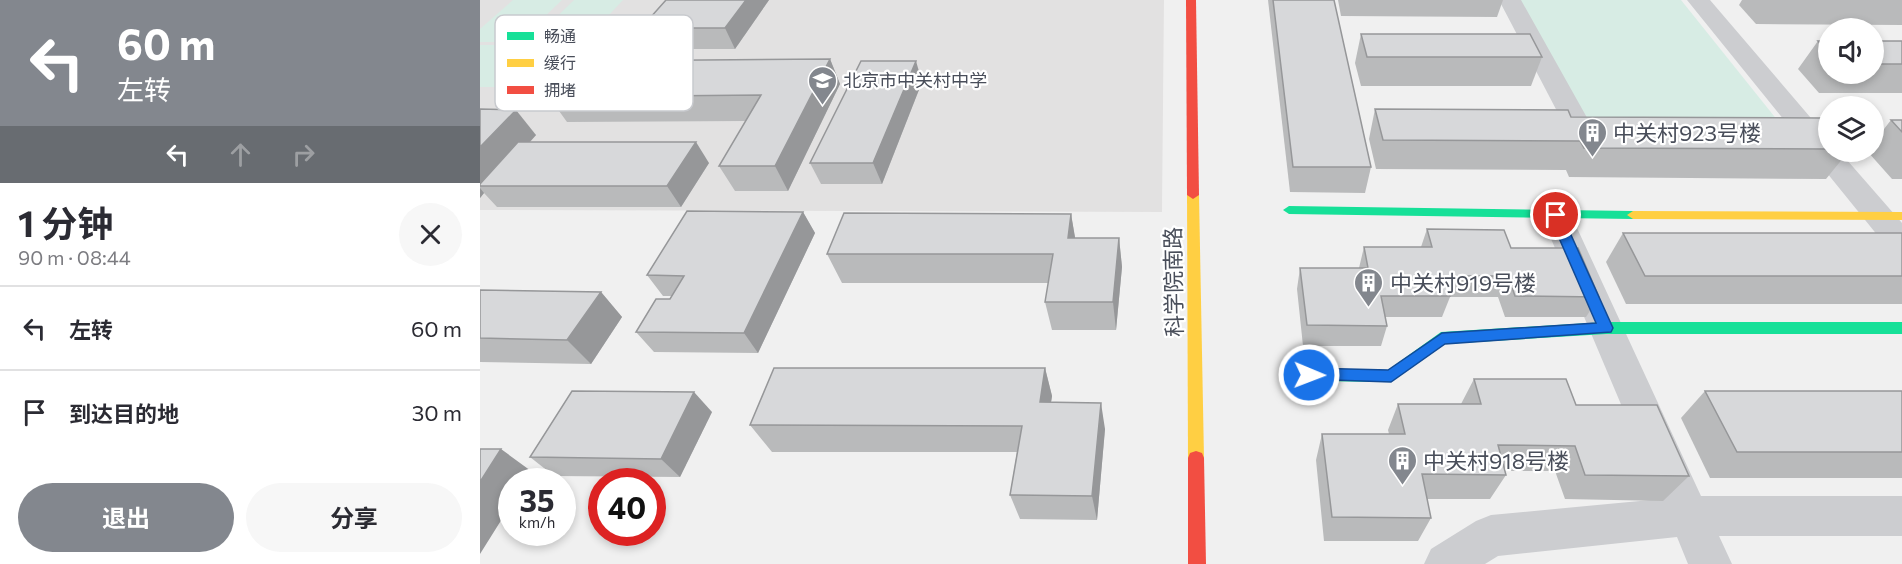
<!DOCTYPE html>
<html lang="zh">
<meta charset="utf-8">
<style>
:root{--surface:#fff;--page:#f7f7f7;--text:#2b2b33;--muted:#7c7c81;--line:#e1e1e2;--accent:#83878e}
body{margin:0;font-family:Commissioner,"Noto Sans SC",sans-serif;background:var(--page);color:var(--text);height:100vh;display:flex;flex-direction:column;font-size:22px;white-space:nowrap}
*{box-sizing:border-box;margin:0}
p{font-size:20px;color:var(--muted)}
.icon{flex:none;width:33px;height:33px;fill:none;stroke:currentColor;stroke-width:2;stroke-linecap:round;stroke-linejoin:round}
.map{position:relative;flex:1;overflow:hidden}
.side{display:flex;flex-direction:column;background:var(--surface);width:480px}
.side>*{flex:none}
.hud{background:#83878e;color:#fff;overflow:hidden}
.tools{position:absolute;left:1338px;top:18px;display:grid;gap:12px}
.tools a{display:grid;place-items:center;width:66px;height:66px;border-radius:50%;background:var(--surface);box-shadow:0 3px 9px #0003;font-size:30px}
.speed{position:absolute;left:18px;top:468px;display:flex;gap:12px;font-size:30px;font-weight:700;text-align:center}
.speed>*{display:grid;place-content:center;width:78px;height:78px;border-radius:50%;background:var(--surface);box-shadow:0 3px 9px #0003;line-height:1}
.speed small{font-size:15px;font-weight:400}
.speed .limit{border:9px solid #d22;background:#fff;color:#111}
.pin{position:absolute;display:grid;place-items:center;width:51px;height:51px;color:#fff;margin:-26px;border:3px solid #fff;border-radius:50%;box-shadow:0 2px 6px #0007}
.me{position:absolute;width:66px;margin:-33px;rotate:91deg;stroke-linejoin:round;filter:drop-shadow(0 0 4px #0008)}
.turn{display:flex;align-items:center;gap:21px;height:126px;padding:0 18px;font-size:27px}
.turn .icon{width:78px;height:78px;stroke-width:2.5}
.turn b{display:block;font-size:42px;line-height:51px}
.lanes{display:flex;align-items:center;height:57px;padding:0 18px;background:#0003;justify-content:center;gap:30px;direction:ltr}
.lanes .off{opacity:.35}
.round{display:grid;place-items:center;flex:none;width:63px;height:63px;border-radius:32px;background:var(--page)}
.overview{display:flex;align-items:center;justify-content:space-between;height:102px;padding:0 18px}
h1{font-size:36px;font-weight:700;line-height:45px}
.button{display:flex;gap:12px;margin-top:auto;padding:12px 18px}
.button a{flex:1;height:69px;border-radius:36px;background:var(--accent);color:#fff;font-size:24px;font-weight:700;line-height:69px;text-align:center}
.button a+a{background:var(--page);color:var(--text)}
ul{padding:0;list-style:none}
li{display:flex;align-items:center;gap:18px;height:84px;padding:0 18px;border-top:2px solid var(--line)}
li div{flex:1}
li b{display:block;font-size:22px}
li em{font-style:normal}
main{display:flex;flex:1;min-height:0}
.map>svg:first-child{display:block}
.education{fill:#e2e1e1}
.green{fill:#d7ece4}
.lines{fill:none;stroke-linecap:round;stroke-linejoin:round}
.street{fill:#cccdd0;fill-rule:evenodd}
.fast{fill:#16e098;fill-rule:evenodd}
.slow{fill:#ffcf43;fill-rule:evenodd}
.jam{fill:#f24e42;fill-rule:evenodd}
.wall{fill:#b9babb}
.shaded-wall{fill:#969799}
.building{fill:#d7d8da;stroke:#969799;stroke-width:1.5}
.route{fill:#1a73e8;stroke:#114b97;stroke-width:1.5}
.labels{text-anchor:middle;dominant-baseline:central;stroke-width:4.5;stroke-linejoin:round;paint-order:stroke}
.far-poi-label{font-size:18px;fill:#494e5a;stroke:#fff;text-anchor:start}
.poi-label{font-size:22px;fill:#494e5a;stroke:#fff;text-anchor:start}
.street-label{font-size:22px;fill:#494e5a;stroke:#fff}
.key{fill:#fff;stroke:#c8cace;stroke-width:1.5}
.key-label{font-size:16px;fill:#494e5a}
</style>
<main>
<section class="side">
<div class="hud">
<div class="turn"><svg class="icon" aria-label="left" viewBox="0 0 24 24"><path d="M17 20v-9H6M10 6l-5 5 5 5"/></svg><div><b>60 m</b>左转</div></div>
<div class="lanes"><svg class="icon" aria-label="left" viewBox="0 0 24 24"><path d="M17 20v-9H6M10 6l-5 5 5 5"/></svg><svg class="icon off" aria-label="ahead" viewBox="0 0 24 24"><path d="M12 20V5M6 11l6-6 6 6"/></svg><svg class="icon off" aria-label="right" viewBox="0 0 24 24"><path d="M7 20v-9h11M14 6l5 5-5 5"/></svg></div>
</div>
<div class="overview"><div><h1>1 分钟</h1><p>90 m · 08:44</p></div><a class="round"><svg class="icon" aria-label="close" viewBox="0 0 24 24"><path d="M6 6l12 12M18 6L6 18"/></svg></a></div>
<ul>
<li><svg class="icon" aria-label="left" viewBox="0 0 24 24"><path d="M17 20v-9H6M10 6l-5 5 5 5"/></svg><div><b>左转</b></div><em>60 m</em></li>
<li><svg class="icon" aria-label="arrive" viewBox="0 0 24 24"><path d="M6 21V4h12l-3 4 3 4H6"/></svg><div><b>到达目的地</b></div><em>30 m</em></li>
</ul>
<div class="button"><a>退出</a><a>分享</a></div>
</section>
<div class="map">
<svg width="1422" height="564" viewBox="0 0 1422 564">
<rect width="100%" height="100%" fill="#f0f0f0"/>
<!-- education -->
<path class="education" d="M0 0H684L682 212 0 210Z"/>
<!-- green -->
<g class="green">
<path d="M33 0H82L38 42H0V29Z"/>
<path d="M94 0H143L104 42H51Z"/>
<path d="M1019 0H1201L1298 121 1087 122Z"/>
<path d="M0 45H63L23 87H0Z"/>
</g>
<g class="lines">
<!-- street -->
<g class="street">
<path d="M1019 0H1041L1110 123 1139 126 1143 132 1139 138C1124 142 1106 142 1091 138Z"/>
<path d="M1207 0H1230L1348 138V152H1360L1422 223V255L1411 252Z"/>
<path d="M1076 204 1087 207 1091 215 1221 496H1422V536H1239L1252 564H1208L1197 537 1018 556 1005 564H944L951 549 996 521 1011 515 1181 499 1061 215 1065 207Z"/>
</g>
<!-- fast -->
<g class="fast">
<path d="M809 206 1153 211 1159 215 1153 219 809 214 803 210Z"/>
<path d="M1126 322H1422V334H1126L964 344 911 382 829 381 824 379 822 375 824 371 829 369 908 370 961 332Z"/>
</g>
<!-- slow -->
<g class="slow">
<path d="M713 191 719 195 724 458 722 463 716 465 710 463 708 458 707 195Z"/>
<path d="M1153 211 1422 212V220L1153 219 1147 215Z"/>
</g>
<!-- jam -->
<g class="jam">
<path d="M706 0H716L719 195 713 199 707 195Z"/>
<path d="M716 451 722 453 724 458 726 564H708V458L710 453Z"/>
</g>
</g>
<!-- wall -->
<g class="wall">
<path d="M186 0H289L255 49H174L161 28Z"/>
<path d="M788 0H854L891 167 885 193 810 192Z"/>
<path d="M858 0H1023L1017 17 861 16Z"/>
<path d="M1262 0H1422V25L1276 24 1259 5Z"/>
<path d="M881 34 1062 57 1051 86H881L875 63Z"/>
<path d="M1338 41H1348V74H1394V41H1422V93H1339L1318 69Z"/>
<path d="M350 59 360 84 308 191H255L239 166 266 121 87 122 69 97Z"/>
<path d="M442 82 402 184H341L330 163Z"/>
<path d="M0 109 56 135 50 142 229 163 201 207H17L4 193 0 198Z"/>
<path d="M895 109 1091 117 1348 124V152H1368L1346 179 1089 177 1086 170 896 169 889 139Z"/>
<path d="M1411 120H1422V179H1412L1388 152H1394V142Z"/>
<path d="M323 212 335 233 278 353 174 352 156 332 190 299 192 296H183L167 275Z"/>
<path d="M591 214 595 238H639L642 267 636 330H572L565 302 569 283H362L347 254Z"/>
<path d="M947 229 1031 248 1119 297 1106 317H1025L1018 297H970L962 317H905L907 326 901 346H823L817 289 820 268H879L884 247H941Z"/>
<path d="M1143 233H1422V304H1146L1126 262Z"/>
<path d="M0 290 121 292 142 317 111 364 0 362Z"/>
<path d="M565 368 572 396 571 402 625 429 617 520 540 519 530 495 537 452H292L270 425Z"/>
<path d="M994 379 1096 405 1209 476 1183 501 1085 499 1075 471H1025L1026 475 1010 499H947L951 518 938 541H844L836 460 842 434H909L908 430 918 404H981Z"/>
<path d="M1225 391H1422V478H1230L1201 418Z"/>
<path d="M232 412 200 477 74 476 50 457Z"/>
</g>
<!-- shaded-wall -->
<g class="shaded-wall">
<path d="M266 0H289L255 49 245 28Z"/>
<path d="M350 59 360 84 308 191 295 166Z"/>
<path d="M436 61 442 82 402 184 393 163Z"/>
<path d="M36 110 56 135 10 186H0V147Z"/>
<path d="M216 142 229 163 201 207 187 186Z"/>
<path d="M0 188 4 193 0 198Z"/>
<path d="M323 212 335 233 278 353 264 333Z"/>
<path d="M591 214 596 243 588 238Z"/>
<path d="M639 238 642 267 636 330 633 302Z"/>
<path d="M121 292 142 317 111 364 87 340Z"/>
<path d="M565 368 572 396 567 429 560 402Z"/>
<path d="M214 392 232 412 200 477 181 459Z"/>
<path d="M621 403 625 429 617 520 612 496Z"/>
<path d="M21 449 51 471 45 482H32V503L0 554V482Z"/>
</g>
<!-- building -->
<g class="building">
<path d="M186 0H266L245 28H161Z"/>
<path d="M793 0H854L891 167H813Z"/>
<path d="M881 34H1050L1062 57H887Z"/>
<path d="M1338 41H1348V52Z"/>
<rect x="1394" y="41" width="28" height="23"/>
<path d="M350 59 295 166H239L281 95 69 97 100 61Z"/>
<path d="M381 61H436L393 163H330Z"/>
<path d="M0 109 36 110 0 147Z"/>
<path d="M895 109 1088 110 1091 117 1343 118 1348 124V149L1104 148 1100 141 903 140Z"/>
<path d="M1411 120H1422V132Z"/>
<path d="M38 142H216L187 186H0V184Z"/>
<path d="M207 211 323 212 264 333 156 332 176 299H190L204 276 167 275Z"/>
<path d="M364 213 591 214 588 238H639L633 302H565L573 254H347Z"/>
<path d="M947 229 1024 230 1031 248H1098L1119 297 1035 296 1028 276H965L970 296H901L907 326 827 325 820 268H888L884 247H952Z"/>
<path d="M1143 233H1422V276H1165Z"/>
<path d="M0 290 121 292 87 340 0 338Z"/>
<path d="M294 368H565L560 402 621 403 612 496 530 495 542 426 270 425Z"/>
<path d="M994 379H1086L1096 405H1177L1209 476 1105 475 1095 446 1018 445 1026 475 942 474 951 518 852 517 842 434H925L918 404H1001Z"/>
<path d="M92 391 214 392 181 459 50 457Z"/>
<path d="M1225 391H1422V452H1257Z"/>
<path d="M0 449H21L0 482Z"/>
</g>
<!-- route -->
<path class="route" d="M1076 210 1082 215 1133 328 1131 332 965 344 911 382 824 379 822 375 824 370 829 368 908 370 962 333 1116 323 1069 215Z"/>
<!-- icons -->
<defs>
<symbol id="school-pin" viewBox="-11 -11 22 30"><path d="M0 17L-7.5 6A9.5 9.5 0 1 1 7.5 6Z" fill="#83878e" stroke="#fff"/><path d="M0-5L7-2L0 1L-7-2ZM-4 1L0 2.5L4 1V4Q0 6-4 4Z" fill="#fff"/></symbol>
<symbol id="building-pin" viewBox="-11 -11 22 30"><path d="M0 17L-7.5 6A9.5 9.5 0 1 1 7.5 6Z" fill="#83878e" stroke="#fff"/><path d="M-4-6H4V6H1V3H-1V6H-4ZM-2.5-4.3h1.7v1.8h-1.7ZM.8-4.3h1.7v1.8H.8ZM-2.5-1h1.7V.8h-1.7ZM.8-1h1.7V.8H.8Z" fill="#fff"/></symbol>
</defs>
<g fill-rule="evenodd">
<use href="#school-pin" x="326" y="64" width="33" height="45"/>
<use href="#building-pin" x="1096" y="116" width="33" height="45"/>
<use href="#building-pin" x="872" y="266" width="33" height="45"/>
<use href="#building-pin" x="906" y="444" width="33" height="45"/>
</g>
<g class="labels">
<!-- far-poi labels -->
<g class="far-poi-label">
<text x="363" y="80">北京市中关村中学</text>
</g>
<!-- poi labels -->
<g class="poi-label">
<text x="1133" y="132">中关村923号楼</text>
<text x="910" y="282">中关村919号楼</text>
<text x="943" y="460">中关村918号楼</text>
</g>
<!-- street labels -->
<g class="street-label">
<text transform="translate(693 282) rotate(-91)">科学院南路</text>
</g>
</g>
<!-- legend -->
<rect x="15" y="15" width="198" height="96" rx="9" class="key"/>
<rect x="27" y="32" width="27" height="8" fill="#16e098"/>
<rect x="27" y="59" width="27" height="8" fill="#ffcf43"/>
<rect x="27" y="86" width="27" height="8" fill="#f24e42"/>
<g class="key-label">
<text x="64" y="42">畅通</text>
<text x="64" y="69">缓行</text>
<text x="64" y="96">拥堵</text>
</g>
</svg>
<div class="tools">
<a><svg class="icon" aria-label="sound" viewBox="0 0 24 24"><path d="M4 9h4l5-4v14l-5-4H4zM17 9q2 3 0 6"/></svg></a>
<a><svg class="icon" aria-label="layers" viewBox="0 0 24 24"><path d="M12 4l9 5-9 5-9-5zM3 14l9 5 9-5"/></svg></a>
</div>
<div class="speed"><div>35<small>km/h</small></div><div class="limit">40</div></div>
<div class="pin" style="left:1076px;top:215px;background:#d93025"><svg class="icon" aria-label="arrive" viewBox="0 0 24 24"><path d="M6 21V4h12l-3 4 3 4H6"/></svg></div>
<svg class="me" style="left:829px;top:375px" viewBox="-20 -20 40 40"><circle r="17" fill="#1a73e8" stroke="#fff" stroke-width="3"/><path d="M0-11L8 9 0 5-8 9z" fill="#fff"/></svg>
</div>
</main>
